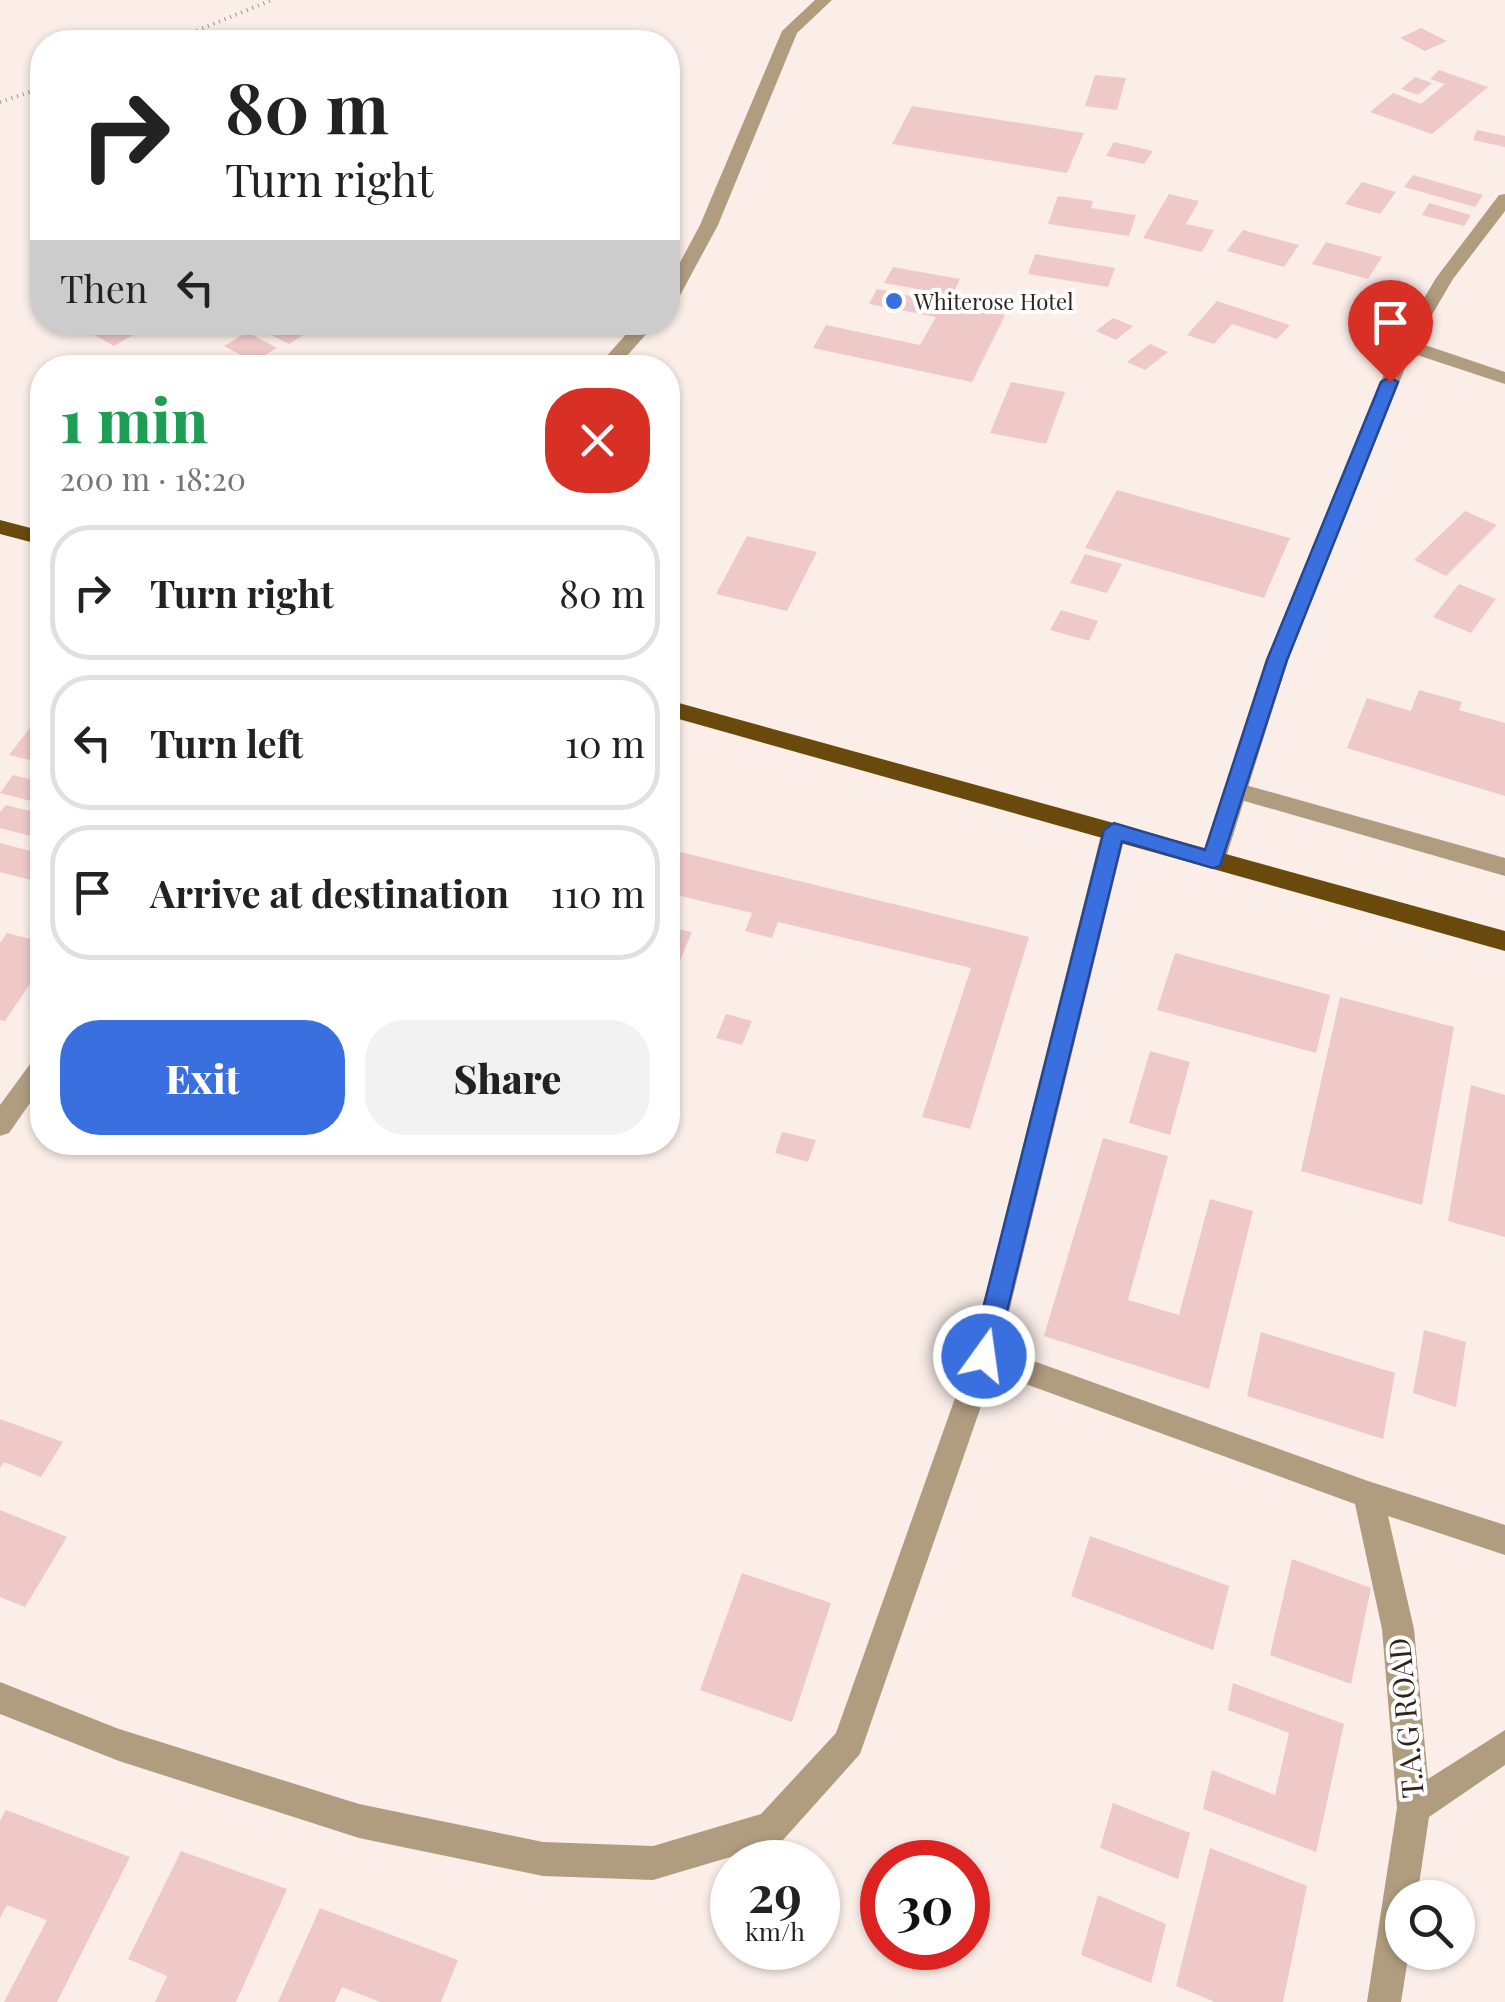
<!DOCTYPE html>
<meta charset="utf-8">
<style>
:root{--surface:#fff;--page:#f2f2f2;--text:#222;--muted:#767676;--line:#e0e0e0;--accent:#396fdf}
body{margin:0;font-family:"Playfair Display",serif;background:var(--page);color:var(--text);height:100vh;display:flex;flex-direction:column;font-size:38px;white-space:nowrap}
*{box-sizing:border-box;margin:0}
p{font-size:32px;color:var(--muted)}
.icon{flex:none;width:55px;height:55px;fill:none;stroke:currentColor;stroke-width:2;stroke-linecap:round;stroke-linejoin:round}
.map{position:relative;flex:1;overflow:hidden}
.panel{position:absolute;left:30px;top:355px;width:650px;height:800px;display:flex;flex-direction:column;background:var(--surface);border-radius:40px;box-shadow:0 2px 8px #0004}
.panel>*{flex:none}
.guide{position:absolute;left:30px;top:30px;width:650px;height:305px;border-radius:40px;box-shadow:0 2px 8px #0004;background:#fff;color:var(--text);overflow:hidden}
.tools{position:absolute;left:1385px;top:1880px;display:grid;gap:20px}
.tools a{display:grid;place-items:center;width:90px;height:90px;border-radius:50%;background:var(--surface);box-shadow:0 2px 8px #0004;font-size:50px}
.speed{position:absolute;left:710px;top:1840px;display:flex;gap:20px;font-size:50px;font-weight:700;text-align:center}
.speed>*{display:grid;place-content:center;width:130px;height:130px;border-radius:50%;background:var(--surface);box-shadow:0 2px 8px #0004;line-height:1}
.speed small{font-size:25px;font-weight:400}
.speed .limit{border:15px solid #d22;background:#fff;color:#111}
.pin{position:absolute;display:grid;place-items:center;width:85px;height:85px;color:#fff;margin:-102px -42px;border-radius:50% 50% 50% 0;rotate:-45deg;box-shadow:0 0 10px #0007}
.pin .icon{rotate:45deg}
.me{position:absolute;width:110px;margin:-55px;rotate:14deg;stroke-linejoin:round;filter:drop-shadow(0 0 8px #0008)}
.turn{display:flex;align-items:center;gap:35px;height:210px;padding:0 30px;font-size:45px}
.turn .icon{width:130px;height:130px;stroke-width:2.5}
.turn b{display:block;font-size:70px;line-height:85px}
.then{display:flex;align-items:center;height:95px;padding:0 30px;background:#0003;gap:20px;font-size:38px}
.round{display:grid;place-items:center;flex:none;width:105px;height:105px;border-radius:40px;background:var(--page)}
.summary{display:flex;align-items:center;justify-content:space-between;height:170px;padding:0 30px}
h1{font-size:60px;font-weight:800;line-height:75px;color:#1e9e55}
.cta{display:flex;gap:20px;margin-top:auto;padding:20px 30px}
.cta a{flex:1;height:115px;border-radius:40px;background:var(--accent);color:#fff;font-size:40px;font-weight:800;line-height:115px;text-align:center}
.cta a+a{background:var(--page);color:var(--text)}
ul{padding:0;list-style:none}
li{display:flex;align-items:center;gap:30px;height:135px;margin:0 20px 15px;padding:0 10px;border:5px solid var(--line);border-radius:40px}
li div{flex:1}
li b{display:block;font-size:38px}
li em{font-style:normal}
.map>svg:first-child{display:block}
.building{fill:#efc9c8}
.lines{fill:none;stroke-linecap:round;stroke-linejoin:round}
.path{stroke:#9f938d;stroke-width:4;stroke-dasharray:1 5;stroke-linecap:butt}
.service{fill:#b09c7f;fill-rule:evenodd}
.minor{fill:#b09c7f;fill-rule:evenodd}
.trunk{fill:#6a4a0c;fill-rule:evenodd}
.route{fill:#396fdf;stroke:#254891;stroke-width:2.5}
.poi-dot{fill:#396fdf;stroke:#fff;stroke-width:4}
.labels{text-anchor:middle;dominant-baseline:central;stroke-width:8;stroke-linejoin:round;paint-order:stroke}
.far-poi-label{font-size:22px;fill:#2f241e;stroke:#fff;text-anchor:start}
.near-street-label{font-size:30px;fill:#2f241e;stroke:#fff}
</style>
<div class="map">
<svg width="1505" height="2002" viewBox="0 0 1505 2002">
<rect width="100%" height="100%" fill="#fbeee8"/>
<!-- building -->
<g class="building">
<path d="M1421 28 1447 41 1425 51 1400 38Z"/>
<path d="M1439 70 1488 87 1432 134 1370 112 1393 93 1421 104 1445 84 1430 79Z"/>
<path d="M1095 75 1126 78 1117 110 1085 106Z"/>
<path d="M1415 77 1432 83 1418 95 1401 89Z"/>
<path d="M912 106 1084 133 1067 173 892 144Z"/>
<path d="M1477 130 1505 136V147L1473 140Z"/>
<path d="M1114 142 1153 151 1144 164 1106 156Z"/>
<path d="M1413 175 1483 195 1475 207 1404 187Z"/>
<path d="M1362 182 1396 192 1380 214 1345 204Z"/>
<path d="M1169 194 1199 201 1186 224 1214 230 1202 252 1143 238Z"/>
<path d="M1058 196 1093 201 1091 208 1136 215 1129 236 1048 224Z"/>
<path d="M1429 203 1471 215 1464 226 1422 215Z"/>
<path d="M1243 230 1299 245 1284 267 1227 251Z"/>
<path d="M1326 242 1382 257 1368 279 1312 264Z"/>
<path d="M1035 254 1115 268 1108 287 1028 274Z"/>
<path d="M893 267 960 279 952 295 884 283Z"/>
<path d="M877 289 1005 315 972 382 813 348 826 325 920 345 936 317 869 304Z"/>
<path d="M1217 301 1290 325 1277 339 1232 324 1214 344 1187 335Z"/>
<path d="M1113 318 1133 326 1116 340 1096 331Z"/>
<path d="M103 322H114L135 334 114 346 87 331Z"/>
<path d="M282 322H324L289 344 265 332Z"/>
<path d="M247 332 277 348 254 362 224 346Z"/>
<path d="M1150 344 1168 352 1145 370 1127 362Z"/>
<path d="M1011 382 1065 392 1046 444 990 433Z"/>
<path d="M1117 490 1290 538 1264 598 1085 548Z"/>
<path d="M1465 511 1497 525 1446 576 1414 560Z"/>
<path d="M747 536 817 552 787 611 716 594Z"/>
<path d="M1085 554 1122 564 1107 593 1070 583Z"/>
<path d="M1459 584 1496 599 1471 633 1433 617Z"/>
<path d="M1061 610 1098 621 1089 641 1050 630Z"/>
<path d="M1419 690 1462 702 1459 710 1505 723V796L1347 748 1367 698 1411 711Z"/>
<path d="M30 728 42 731V763L9 755Z"/>
<path d="M13 775 42 782V804L0 793Z"/>
<path d="M6 805 42 814V839L0 828V812Z"/>
<path d="M0 843 42 854V863L31 880 0 872Z"/>
<path d="M668 849 1029 937 970 1129 922 1117 971 968 778 922 772 938 745 931 752 913 668 893Z"/>
<path d="M668 927 692 932 668 989Z"/>
<path d="M7 933 42 942V966L5 1021 0 1020V943Z"/>
<path d="M1175 953 1330 995 1316 1053 1157 1010Z"/>
<path d="M1340 997 1454 1027 1422 1205 1301 1171Z"/>
<path d="M726 1014 752 1021 742 1045 716 1038Z"/>
<path d="M1150 1051 1190 1062 1170 1135 1129 1123Z"/>
<path d="M1471 1085 1505 1095V1237L1448 1221Z"/>
<path d="M782 1132 816 1140 808 1162 775 1153Z"/>
<path d="M1103 1138 1168 1156 1128 1300 1179 1315 1210 1199 1253 1211 1209 1389 1044 1336Z"/>
<path d="M1424 1330 1466 1342 1456 1407 1413 1393Z"/>
<path d="M1261 1332 1395 1373 1383 1439 1247 1396Z"/>
<path d="M0 1419 63 1442 41 1477 4 1462 0 1468Z"/>
<path d="M0 1510 67 1537 25 1607 0 1597Z"/>
<path d="M1090 1536 1229 1586 1213 1650 1071 1596Z"/>
<path d="M1292 1559 1371 1588 1351 1684 1270 1655Z"/>
<path d="M742 1573 831 1603 792 1722 700 1690Z"/>
<path d="M1233 1683 1344 1724 1316 1852 1203 1809 1212 1770 1275 1795 1289 1733 1228 1710Z"/>
<path d="M1113 1803 1190 1833 1178 1879 1100 1848Z"/>
<path d="M6 1810 130 1857 57 2002H4L47 1920 7 1905 0 1918V1821Z"/>
<path d="M1210 1848 1307 1886 1283 2002H1215L1176 1986Z"/>
<path d="M181 1851 287 1889 236 2002H155L167 1976 128 1959Z"/>
<path d="M1098 1895 1166 1924 1151 1983 1081 1955Z"/>
<path d="M320 1908 458 1960 441 2002H380L342 1987 335 2002H278Z"/>
</g>
<g class="lines">
<!-- path -->
<g class="path">
<path d="M169 42 272 0"/>
<path d="M0 102 42 88"/>
</g>
<!-- service -->
<path class="service" d="M1235 782 1505 858V876L1227 796 1224 790Z"/>
<!-- minor -->
<g class="minor">
<path d="M815 0H832L797 33 718 225 677 301 668 306V285L700 225 782 31Z"/>
<path d="M1505 194V211L1453 279 1416 342 1505 372V384L1411 353 1288 660 1225 861 1221 867H1205L1201 861 1266 660 1396 345 1436 278 1499 195Z"/>
<path d="M637 322H657L616 368H596Z"/>
<path d="M1114 822 1126 831 1000 1349 1368 1481 1505 1525V1555L1388 1516 1414 1629 1428 1779 1505 1730V1765L1429 1817 1417 1898H1402V1952H1409L1401 2002H1367L1397 1808 1382 1629 1355 1504 993 1372 860 1754 783 1840 771 1845 653 1880 543 1876 359 1838 119 1761 0 1714V1682L119 1729 359 1804 543 1842 653 1846 761 1814 836 1733 970 1356 1102 831Z"/>
<path d="M42 1057V1086L9 1133 0 1136V1105L33 1060Z"/>
</g>
<!-- trunk -->
<g class="trunk">
<path d="M0 520 42 531V545L0 534Z"/>
<path d="M668 700 1505 931V951L668 716Z"/>
</g>
</g>
<!-- route -->
<path class="route" d="M1390 377 1398 382 1287 660 1220 866 1213 868 1122 841 996 1356 993 1365 984 1368 974 1365 971 1356 1104 830 1114 823 1205 850 1267 660 1381 382Z"/>
<!-- markers -->
<circle class="poi-dot" cx="894" cy="301" r="10"/>
<g class="labels">
<!-- far-poi labels -->
<g class="far-poi-label">
<text x="914" y="301">Whiterose Hotel</text>
</g>
<!-- near-street labels -->
<g class="near-street-label">
<text transform="translate(1405 1718) rotate(-95)">T.A.G ROAD</text>
</g>
</g>
</svg>
<div class="tools">
<a><svg class="icon" aria-label="search" viewBox="0 0 24 24"><circle cx="10" cy="10" r="6"/><path d="M15 15l6 6"/></svg></a>
</div>
<div class="speed"><div>29<small>km/h</small></div><div class="limit">30</div></div>
<div class="pin" style="left:1390px;top:382px;background:#d93025"><svg class="icon" aria-label="arrive" viewBox="0 0 24 24"><path d="M6 21V4h12l-3 4 3 4H6"/></svg></div>
<svg class="me" style="left:984px;top:1356px" viewBox="-20 -20 40 40"><circle r="17" fill="#396fdf" stroke="#fff" stroke-width="3"/><path d="M0-11L8 9 0 5-8 9z" fill="#fff"/></svg>
<div class="guide">
<div class="turn"><svg class="icon" aria-label="right" viewBox="0 0 24 24"><path d="M7 20v-9h11M14 6l5 5-5 5"/></svg><div><b>80 m</b>Turn right</div></div>
<div class="then">Then<svg class="icon" aria-label="left" viewBox="0 0 24 24"><path d="M17 20v-9H6M10 6l-5 5 5 5"/></svg></div>
</div>
<section class="panel">
<div class="summary"><div><h1>1 min</h1><p>200 m · 18:20</p></div><a class="round" style="background:#d93025;color:#fff"><svg class="icon" aria-label="close" viewBox="0 0 24 24"><path d="M6 6l12 12M18 6L6 18"/></svg></a></div>
<ul>
<li><svg class="icon" aria-label="right" viewBox="0 0 24 24"><path d="M7 20v-9h11M14 6l5 5-5 5"/></svg><div><b>Turn right</b></div><em>80 m</em></li>
<li><svg class="icon" aria-label="left" viewBox="0 0 24 24"><path d="M17 20v-9H6M10 6l-5 5 5 5"/></svg><div><b>Turn left</b></div><em>10 m</em></li>
<li><svg class="icon" aria-label="arrive" viewBox="0 0 24 24"><path d="M6 21V4h12l-3 4 3 4H6"/></svg><div><b>Arrive at destination</b></div><em>110 m</em></li>
</ul>
<div class="cta"><a>Exit</a><a>Share</a></div>
</section>
</div>
